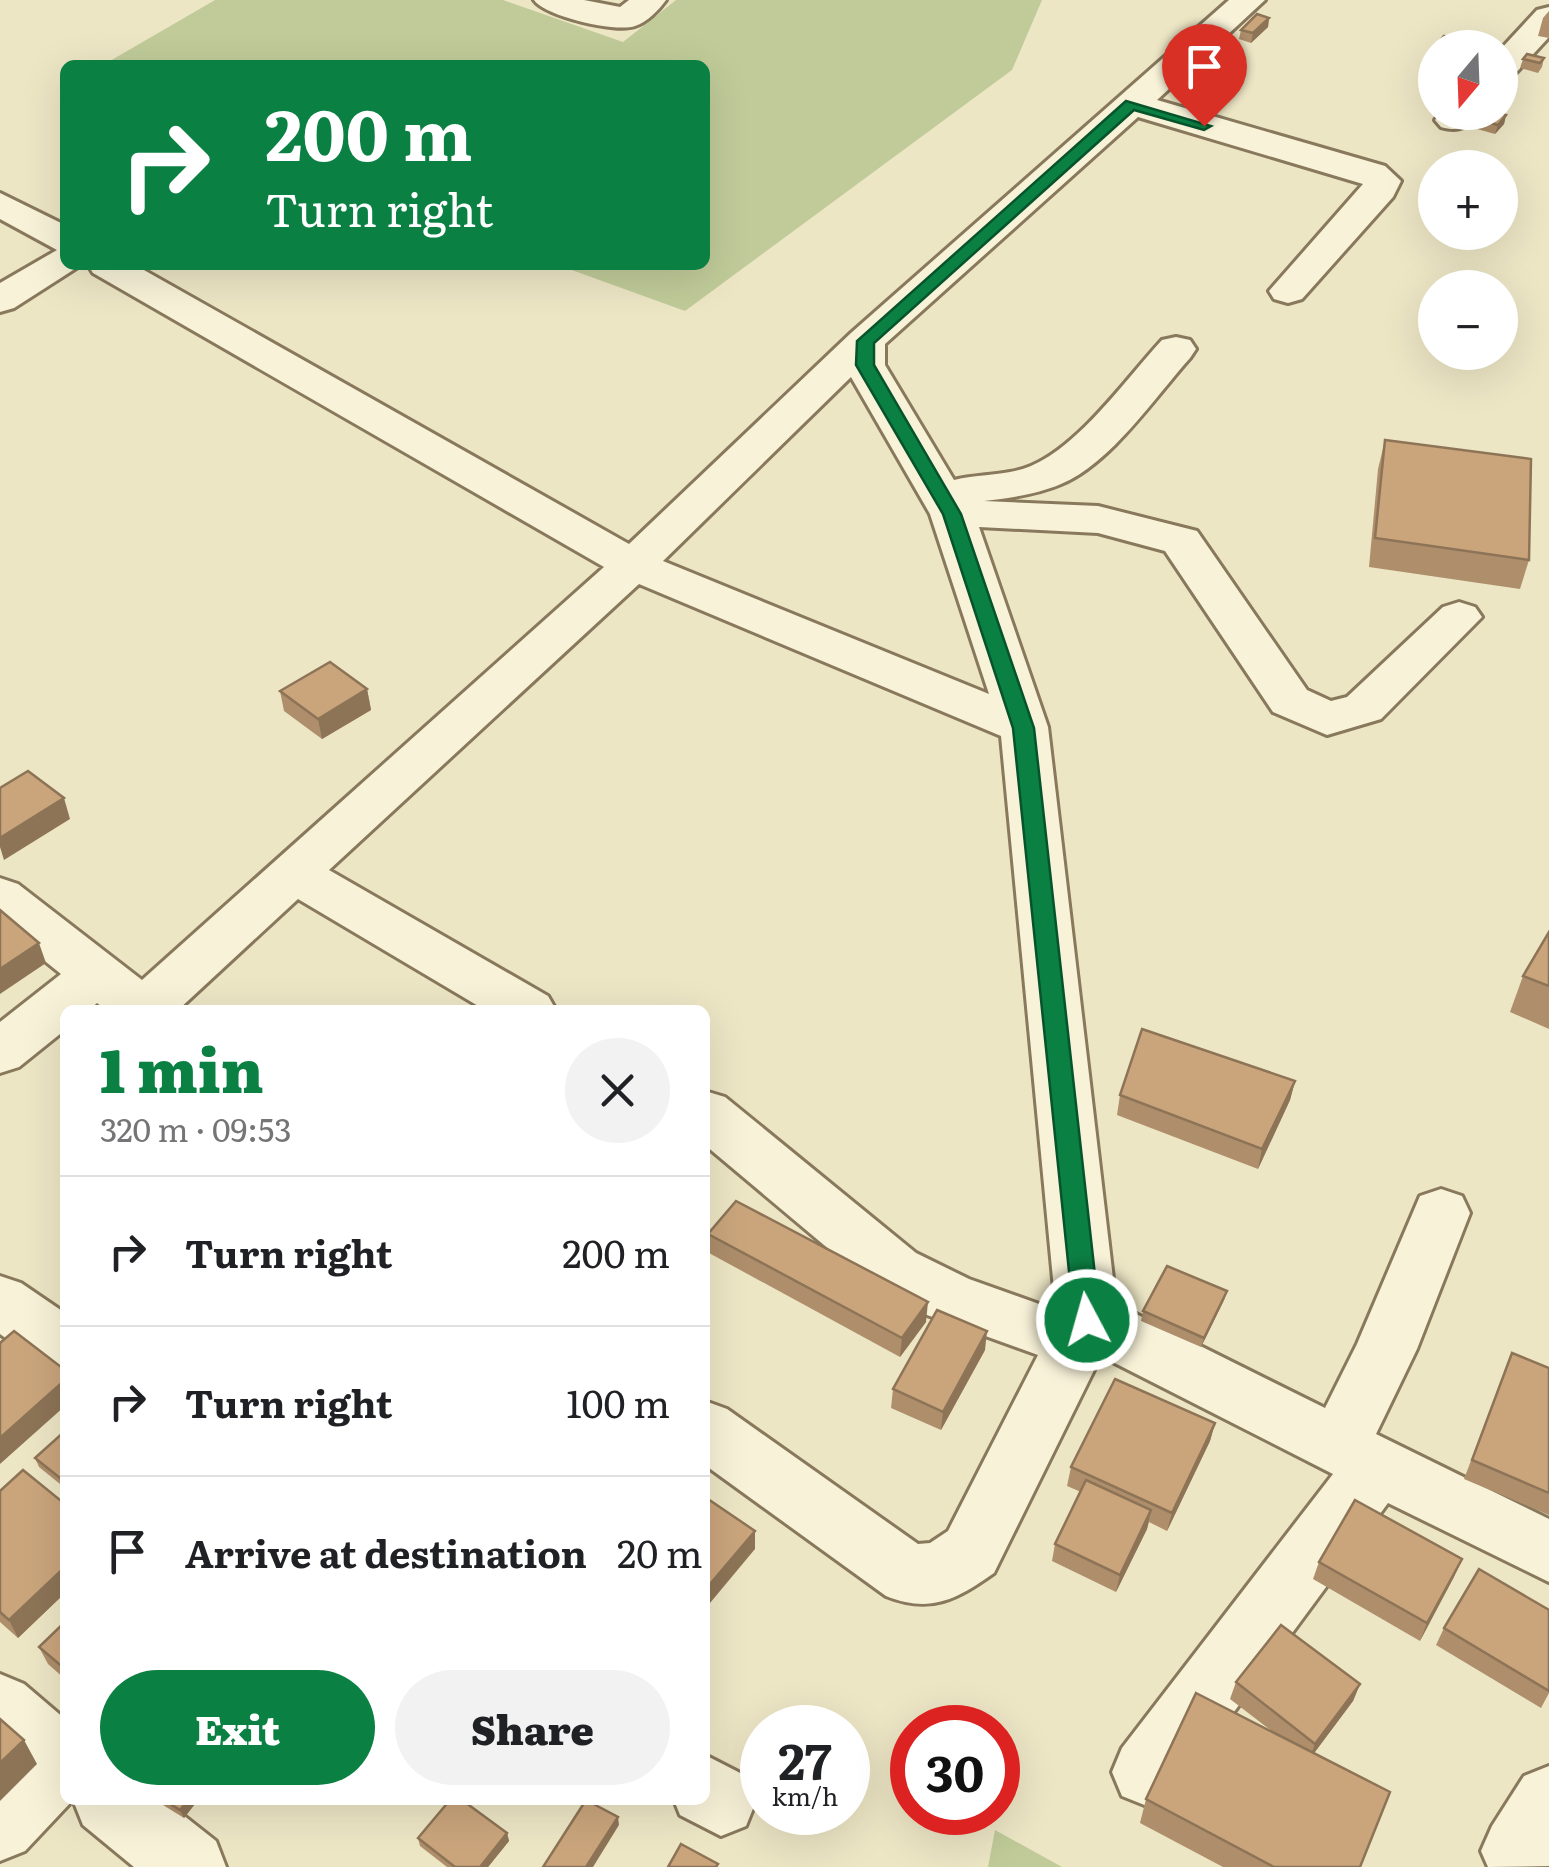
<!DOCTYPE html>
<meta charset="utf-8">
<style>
:root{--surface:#fff;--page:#f2f2f2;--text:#202124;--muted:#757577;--line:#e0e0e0;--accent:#0b8043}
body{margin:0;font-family:Literata,serif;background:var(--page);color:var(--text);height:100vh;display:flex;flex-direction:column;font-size:38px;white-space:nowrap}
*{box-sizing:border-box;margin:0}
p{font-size:32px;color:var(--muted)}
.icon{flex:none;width:55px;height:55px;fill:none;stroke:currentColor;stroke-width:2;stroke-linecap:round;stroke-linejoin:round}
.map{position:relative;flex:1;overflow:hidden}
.sheet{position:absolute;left:60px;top:1005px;width:650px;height:800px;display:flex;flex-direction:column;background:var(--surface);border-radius:15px;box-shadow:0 10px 40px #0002}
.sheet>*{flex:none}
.guide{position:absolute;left:60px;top:60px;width:650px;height:210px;border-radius:15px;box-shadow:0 10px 40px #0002;background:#0b8043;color:#fff;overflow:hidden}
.needle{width:65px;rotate:199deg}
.fabs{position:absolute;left:1418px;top:30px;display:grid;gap:20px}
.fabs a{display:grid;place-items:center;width:100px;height:100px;border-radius:50%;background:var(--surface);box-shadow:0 10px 40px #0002;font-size:50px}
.speed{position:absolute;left:740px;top:1705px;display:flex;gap:20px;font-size:50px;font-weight:700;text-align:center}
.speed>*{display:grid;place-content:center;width:130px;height:130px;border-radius:50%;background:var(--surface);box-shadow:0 10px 40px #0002;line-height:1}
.speed small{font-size:25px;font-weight:400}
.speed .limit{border:15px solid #d22;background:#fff;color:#111}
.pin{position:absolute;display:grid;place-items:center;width:85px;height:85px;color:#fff;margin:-102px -42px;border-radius:50% 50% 50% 0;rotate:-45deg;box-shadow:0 0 10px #0007}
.pin .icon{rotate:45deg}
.me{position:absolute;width:110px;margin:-55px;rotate:354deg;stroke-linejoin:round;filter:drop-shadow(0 0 8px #0008)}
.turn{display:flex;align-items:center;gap:35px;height:210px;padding:0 40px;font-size:45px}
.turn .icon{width:130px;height:130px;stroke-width:2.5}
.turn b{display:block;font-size:70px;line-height:85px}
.round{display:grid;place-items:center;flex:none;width:105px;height:105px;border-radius:52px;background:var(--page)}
.headline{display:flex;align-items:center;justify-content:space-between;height:170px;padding:0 40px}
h1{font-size:60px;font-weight:800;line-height:75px;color:var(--accent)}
.action{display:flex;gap:20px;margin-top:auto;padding:20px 40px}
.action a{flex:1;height:115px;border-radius:60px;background:var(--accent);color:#fff;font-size:40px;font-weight:800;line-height:115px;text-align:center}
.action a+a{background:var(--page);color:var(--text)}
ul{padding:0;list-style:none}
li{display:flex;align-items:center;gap:30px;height:150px;padding:0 40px;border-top:2px solid var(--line)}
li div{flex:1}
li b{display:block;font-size:38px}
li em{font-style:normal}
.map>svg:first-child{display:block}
.green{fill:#c0cb99}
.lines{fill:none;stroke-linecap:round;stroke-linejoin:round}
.minor-casing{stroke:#88785c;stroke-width:6}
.minor{fill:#f8f2d8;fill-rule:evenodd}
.wall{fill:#ae8e6b}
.shaded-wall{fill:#8d7457}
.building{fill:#caa57c;stroke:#8d7457;stroke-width:2.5}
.route{fill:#0b8043;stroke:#07532c;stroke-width:2.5}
</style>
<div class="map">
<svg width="1549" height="1867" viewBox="0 0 1549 1867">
<rect width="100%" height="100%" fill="#ede6c5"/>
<!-- green -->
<g class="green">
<path d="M215 0H503L623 42 676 0H1042L1012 70 685 311 558 265H705V65H103Z"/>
<path d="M995 1830 1062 1867H988Z"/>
</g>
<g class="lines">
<defs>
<g id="minor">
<path d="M534 0H584L620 7 629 0H666C659 10 647 22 635 26 616 33 544 16 534 0Z"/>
<path d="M1229 0H1265L1157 100 1385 166 1401 181 1393 197 1302 299 1288 303 1274 299 1269 291 1363 184 1138 117 885 344V365L954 480C979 474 1007 476 1031 466 1080 445 1126 379 1162 340L1176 337 1190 340 1196 349 1190 358C1155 397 1110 464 1061 484 1038 494 1010 498 984 501L1098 506 1197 531 1307 690 1331 701 1347 697 1443 607 1459 602 1475 607 1482 617 1381 719 1327 735 1273 712 1165 551 1098 533 979 527 1048 727 1116 1304 1325 1408 1357 1344 1420 1196 1441 1189 1462 1196 1470 1213 1417 1349 1376 1434 1549 1519V1582L1388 1503 1172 1796 1147 1806 1122 1796 1112 1772 1122 1748 1333 1474 1101 1356 994 1573C957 1599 931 1614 886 1596L705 1465V1401L727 1409 918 1544 930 1543 948 1531 1038 1355 927 1315 874 1287 705 1145V1091L725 1097 916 1253 969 1279 1056 1310 1001 736 639 584 329 870 548 996 556 1010H485L298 899 178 1010H106L97 1003 89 1010H65V1030L19 1067 0 1073V1022L61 974 0 925V878L18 884 142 980 604 567 93 273 88 265H135L629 544 851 333ZM851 377 930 514 989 694 663 561Z"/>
<path d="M1549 7V37L1512 77 1500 80V50L1537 10Z"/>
<path d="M1441 112H1477C1467 128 1459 132 1441 127L1435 120Z"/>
<path d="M0 193 65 225V265H81L14 308 0 312V283L57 250 0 219Z"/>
<path d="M0 1276 21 1283 65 1313V1373L43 1365 0 1334Z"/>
<path d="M0 1674 24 1684 65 1719V1800H164L216 1841 226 1867H134L83 1825 73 1800 25 1851 0 1861V1775L12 1763 0 1752Z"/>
<path d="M705 1755 746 1776 756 1801 746 1826 721 1836 680 1815 674 1800H705Z"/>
<path d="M1549 1766V1866L1488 1867 1481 1851 1492 1826 1524 1776Z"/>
</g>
</defs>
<!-- minor casing -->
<use href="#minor" class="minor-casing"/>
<!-- minor -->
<use href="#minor" class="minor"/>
</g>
<!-- wall -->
<g class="wall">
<path d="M1549 11V38L1538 36 1543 18Z"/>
<path d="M1269 18 1268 27 1251 43 1239 39 1241 30Z"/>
<path d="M1435 58V80L1421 76 1423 66Z"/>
<path d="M1544 58 1542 67 1538 73 1520 68 1523 59Z"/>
<path d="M1506 115 1504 124 1495 134 1477 129 1479 120Z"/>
<path d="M1385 440 1529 560 1520 589 1369 567 1378 469Z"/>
<path d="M367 689 371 710 322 739 284 711 280 691Z"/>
<path d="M1549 932V1029L1510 1012 1523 976Z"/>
<path d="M1295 1081 1290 1100 1258 1169 1117 1115 1120 1095Z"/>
<path d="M708 1234 926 1322 900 1357 709 1253Z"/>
<path d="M1227 1291 1224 1300 1201 1347 1141 1321 1143 1311Z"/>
<path d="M985 1350 941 1430 891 1408 893 1389Z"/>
<path d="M1512 1353 1549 1368V1515L1464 1479Z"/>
<path d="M1215 1423 1210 1441 1167 1531 1149 1522 1147 1529 1116 1592 1052 1561 1055 1544 1081 1492 1067 1486 1071 1467Z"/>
<path d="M65 1431V1488L39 1467 35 1458Z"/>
<path d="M0 1491 65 1504V1593L18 1638 0 1622Z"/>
<path d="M1462 1559 1420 1641 1313 1579 1319 1562Z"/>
<path d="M1549 1610V1693L1541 1708 1436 1645 1444 1628Z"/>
<path d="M65 1622V1679L48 1664 39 1647Z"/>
<path d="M1236 1682 1360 1684 1353 1701 1314 1753 1360 1867H1223L1140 1823 1146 1799 1273 1732 1230 1699Z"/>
<path d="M155 1800H198L184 1818Z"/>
<path d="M507 1833 509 1841 488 1867H447L420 1846 418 1838Z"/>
</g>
<!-- shaded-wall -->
<g class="shaded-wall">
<path d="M1269 18 1268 27 1251 43 1253 33Z"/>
<path d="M1506 115 1504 124 1495 134 1498 125Z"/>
<path d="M367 689 371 710 322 739 318 719Z"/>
<path d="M64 798 70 819 4 860 0 847V838Z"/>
<path d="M39 943 46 963 0 994V969Z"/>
<path d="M1295 1081 1290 1100 1258 1169 1262 1149Z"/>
<path d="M1227 1291 1224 1300 1201 1347 1204 1338Z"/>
<path d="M928 1302 926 1322 900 1357 902 1338Z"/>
<path d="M987 1331 985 1350 941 1430 943 1412Z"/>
<path d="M65 1380V1406L0 1464V1438Z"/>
<path d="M1215 1423 1210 1441 1167 1531 1172 1513Z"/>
<path d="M1151 1510 1147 1529 1116 1592 1120 1575Z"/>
<path d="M755 1531V1549L705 1609V1590Z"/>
<path d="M1462 1559 1454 1577 1420 1641 1427 1623Z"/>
<path d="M65 1567V1593L18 1638 9 1620Z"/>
<path d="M1360 1684 1353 1701 1309 1760 1315 1744Z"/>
<path d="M24 1740 37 1764 0 1801V1763Z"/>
<path d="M188 1800H198L184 1818 180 1810Z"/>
<path d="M618 1817 619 1825 593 1867H586Z"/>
<path d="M507 1833 509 1841 488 1867H480Z"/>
</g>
<!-- building -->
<g class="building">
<path d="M1257 14 1269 18 1253 33 1241 30Z"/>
<path d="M1444 36 1470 43 1465 48H1455L1438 43Z"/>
<path d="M1527 54 1544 58 1540 63 1523 59Z"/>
<path d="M1431 57 1435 58V70L1423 66Z"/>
<path d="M1485 112H1498L1506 115 1498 125 1479 120Z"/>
<path d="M1385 440 1531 459 1529 560 1375 538Z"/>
<path d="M330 662 367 689 318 719 280 691Z"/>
<path d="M28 771 64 798 0 838V788Z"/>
<path d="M0 910 39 943 0 969Z"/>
<path d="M1549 932V986L1523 976Z"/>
<path d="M1142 1029 1295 1081 1262 1149 1120 1095Z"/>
<path d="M736 1201 928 1302 902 1338 708 1234Z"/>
<path d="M1167 1266 1227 1291 1204 1338 1143 1311Z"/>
<path d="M937 1310 987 1331 943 1412 893 1389Z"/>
<path d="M14 1331 65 1370V1380L0 1438V1343Z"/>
<path d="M1512 1353 1549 1368V1493L1472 1460Z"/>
<path d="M1115 1379 1215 1423 1172 1513 1071 1467Z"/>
<path d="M65 1431V1482L35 1458Z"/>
<path d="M23 1470 65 1504V1567L9 1620 0 1612V1491Z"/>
<path d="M1086 1480 1151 1510 1120 1575 1055 1544Z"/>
<path d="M705 1497 755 1531 705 1590Z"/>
<path d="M1355 1500 1462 1559 1427 1623 1319 1562Z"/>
<path d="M1479 1569 1549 1610V1691L1444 1628Z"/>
<path d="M65 1622V1669L39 1647Z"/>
<path d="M1281 1625 1360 1684 1315 1744 1236 1682Z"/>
<path d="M1196 1693 1390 1792 1360 1867H1274L1146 1799Z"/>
<path d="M0 1719 24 1740 0 1763Z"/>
<path d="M164 1800H188L180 1810Z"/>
<path d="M450 1800H462L507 1833 480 1867H455L418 1838Z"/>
<path d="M586 1800 618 1817 586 1867H543Z"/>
<path d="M681 1844 718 1864 716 1867H668Z"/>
</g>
<!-- route -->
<path class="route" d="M1126 101 1211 126 1204 130 1134 110 874 343V365L961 514 1034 728 1100 1320 1096 1327 1087 1331 1077 1327 1074 1320 1013 728 943 514 856 365 857 341Z"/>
</svg>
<div class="fabs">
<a><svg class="needle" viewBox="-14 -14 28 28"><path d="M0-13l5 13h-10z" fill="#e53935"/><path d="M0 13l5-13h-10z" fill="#757577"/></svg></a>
<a>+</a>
<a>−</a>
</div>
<div class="speed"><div>27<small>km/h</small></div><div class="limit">30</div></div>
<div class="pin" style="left:1204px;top:126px;background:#d93025"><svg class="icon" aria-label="arrive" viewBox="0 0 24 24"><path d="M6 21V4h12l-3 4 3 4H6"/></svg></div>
<svg class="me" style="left:1087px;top:1320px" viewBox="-20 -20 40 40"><circle r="17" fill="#0b8043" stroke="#fff" stroke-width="3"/><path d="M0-11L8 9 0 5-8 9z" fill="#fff"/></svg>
<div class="guide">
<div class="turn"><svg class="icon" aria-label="right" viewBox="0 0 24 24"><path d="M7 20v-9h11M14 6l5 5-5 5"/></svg><div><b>200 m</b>Turn right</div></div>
</div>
<section class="sheet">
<div class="headline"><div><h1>1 min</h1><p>320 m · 09:53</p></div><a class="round"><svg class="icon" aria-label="close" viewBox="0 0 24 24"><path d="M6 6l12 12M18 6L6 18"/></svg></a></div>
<ul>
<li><svg class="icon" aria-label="right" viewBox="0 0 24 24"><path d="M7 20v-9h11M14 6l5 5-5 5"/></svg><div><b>Turn right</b></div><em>200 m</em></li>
<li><svg class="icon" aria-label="right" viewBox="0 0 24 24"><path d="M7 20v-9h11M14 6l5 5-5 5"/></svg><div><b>Turn right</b></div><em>100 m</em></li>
<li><svg class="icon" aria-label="arrive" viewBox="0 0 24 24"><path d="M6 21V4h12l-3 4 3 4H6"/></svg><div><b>Arrive at destination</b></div><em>20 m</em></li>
</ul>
<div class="action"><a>Exit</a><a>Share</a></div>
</section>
</div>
